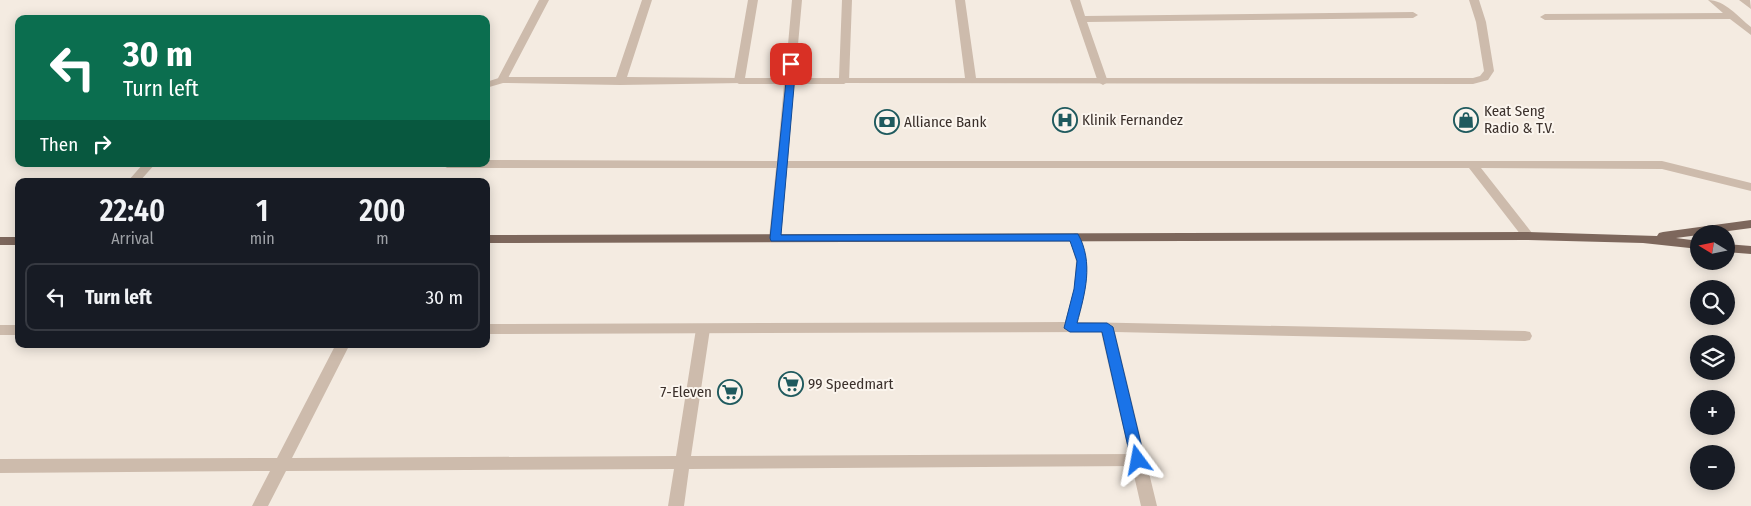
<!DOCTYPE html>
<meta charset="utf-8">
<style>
:root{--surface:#171b24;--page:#242831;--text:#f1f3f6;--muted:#9ea1a6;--line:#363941}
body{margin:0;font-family:"Fira Sans Condensed",sans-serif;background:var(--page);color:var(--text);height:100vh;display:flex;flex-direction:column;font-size:19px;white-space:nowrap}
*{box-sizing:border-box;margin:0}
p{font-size:16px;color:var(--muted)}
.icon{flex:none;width:28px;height:28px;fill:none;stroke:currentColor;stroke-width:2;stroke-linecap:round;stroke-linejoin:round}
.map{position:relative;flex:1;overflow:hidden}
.side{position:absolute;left:15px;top:178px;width:475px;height:170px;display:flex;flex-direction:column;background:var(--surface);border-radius:10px;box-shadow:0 2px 12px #0003}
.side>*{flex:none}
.top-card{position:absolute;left:15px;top:15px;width:475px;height:152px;border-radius:10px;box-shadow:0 2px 12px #0003;background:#0b6e4f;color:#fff;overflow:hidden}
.needle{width:32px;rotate:280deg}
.controls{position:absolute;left:1690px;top:225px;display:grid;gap:10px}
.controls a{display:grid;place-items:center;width:45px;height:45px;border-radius:50%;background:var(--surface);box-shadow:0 2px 12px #0003;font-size:25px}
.pin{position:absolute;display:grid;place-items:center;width:42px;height:42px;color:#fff;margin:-21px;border-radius:10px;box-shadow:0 2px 8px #0006}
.me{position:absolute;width:55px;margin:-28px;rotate:347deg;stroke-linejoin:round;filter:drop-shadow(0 0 4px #0008)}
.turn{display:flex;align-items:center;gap:18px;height:105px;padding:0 25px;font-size:22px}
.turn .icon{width:65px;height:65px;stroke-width:2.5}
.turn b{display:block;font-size:35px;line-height:42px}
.then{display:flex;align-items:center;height:48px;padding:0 25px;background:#0003;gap:10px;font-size:19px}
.eta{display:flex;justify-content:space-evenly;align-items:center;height:85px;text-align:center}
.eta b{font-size:30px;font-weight:600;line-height:35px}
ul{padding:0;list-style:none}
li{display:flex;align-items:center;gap:15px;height:68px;margin:0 10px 8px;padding:0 15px;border:2px solid var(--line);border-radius:10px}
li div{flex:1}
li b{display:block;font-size:19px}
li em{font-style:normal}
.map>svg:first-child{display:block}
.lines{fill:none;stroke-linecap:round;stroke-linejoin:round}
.service{fill:#cdbbac;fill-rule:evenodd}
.minor{fill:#cdbbac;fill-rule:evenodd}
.primary{fill:#7d675c;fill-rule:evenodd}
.route{fill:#1a73e8;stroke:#114b97}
.labels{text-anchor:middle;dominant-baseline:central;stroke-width:4;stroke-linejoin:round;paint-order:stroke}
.poi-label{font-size:15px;fill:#3b302b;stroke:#fbf5ee;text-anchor:start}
</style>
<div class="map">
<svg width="1751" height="506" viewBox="0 0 1751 506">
<rect width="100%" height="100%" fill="#f4ebe1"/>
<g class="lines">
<!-- service -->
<g class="service">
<path d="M642 0H652L627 77 739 78 744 81 743 83 620 85 503 83 486 88V82L502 77H616Z"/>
<path d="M955 0H965L976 78H1473L1480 76 1484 71 1476 22 1469 0H1479L1486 22 1494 71 1488 80 1473 84 840 83 839 81 844 78H965Z"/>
<path d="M1739 0H1750L1751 9Z"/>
<path d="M143 164H155L140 181H128Z"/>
<path d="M703 324 708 325 710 329 691 456 1138 454 1143 455 1146 460 1143 465 1138 466 689 469 684 506H668L674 469 286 471 268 506H252L270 471 0 473V459L277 458 336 344H350L292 458 676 456 696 329 698 325Z"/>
</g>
<!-- minor -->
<g class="minor">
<path d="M539 0H549L507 80 506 82H498L497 80Z"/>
<path d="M748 0H758L745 78H785L792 0H802L795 78H839L842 0H852L849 81 844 84H794L788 161H1662L1751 183V191L1662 169 1481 168 1532 233 1534 236 1528 240 1524 239 1469 168H787L781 238 775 242 769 238 776 168H447L441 164H486V160L777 161 784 84H739L734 81Z"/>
<path d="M1070 0H1080L1085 16 1413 12 1418 15 1413 18 1087 22 1108 82 1103 85 1098 82Z"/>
<path d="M1708 0C1725 0 1738 17 1751 27V35L1730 19 1545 20 1540 17 1545 14 1723 13Z"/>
<path d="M1075 233C1081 235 1082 239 1083 245 1091 271 1085 295 1078 322L1525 331 1530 332 1532 336 1530 340 1525 341 1115 332 1157 506H1141L1101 332 486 334V324L1065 322 1074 289 1076 261 1069 237Z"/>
<rect x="0" y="325" width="19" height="10"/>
</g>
<!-- primary -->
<g class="primary">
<path d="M1751 220V228L1676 238 1699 241V249L1643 243 1528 240 486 243V235L1528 232 1657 236 1659 233 1663 232Z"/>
<rect x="0" y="237" width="19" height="8"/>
<path d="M1726 244 1751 246V254L1726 252Z"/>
</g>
</g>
<!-- route -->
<path class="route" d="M788 62 796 64 781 235 1078 234C1094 263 1085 293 1077 323H1107L1113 327 1145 460 1143 464H1133L1131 460 1102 332H1070L1064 328 1074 289 1077 261 1070 241H771L770 238Z"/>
<!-- icons -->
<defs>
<symbol id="hospital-ring" viewBox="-11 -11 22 22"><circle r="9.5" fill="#fbf5ee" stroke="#1f5a5e" stroke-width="1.5"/><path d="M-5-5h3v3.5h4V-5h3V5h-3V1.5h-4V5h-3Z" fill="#1f5a5e"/></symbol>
<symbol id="shop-ring" viewBox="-11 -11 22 22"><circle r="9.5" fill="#fbf5ee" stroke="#1f5a5e" stroke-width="1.5"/><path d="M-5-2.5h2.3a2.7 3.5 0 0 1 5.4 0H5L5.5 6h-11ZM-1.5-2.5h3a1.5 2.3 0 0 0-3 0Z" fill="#1f5a5e"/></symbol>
<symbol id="bank-ring" viewBox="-11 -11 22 22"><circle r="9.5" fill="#fbf5ee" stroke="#1f5a5e" stroke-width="1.5"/><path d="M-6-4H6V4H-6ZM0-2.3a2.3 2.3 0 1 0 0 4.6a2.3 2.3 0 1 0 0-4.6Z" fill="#1f5a5e"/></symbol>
<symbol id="supermarket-ring" viewBox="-11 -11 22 22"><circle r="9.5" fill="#fbf5ee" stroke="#1f5a5e" stroke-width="1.5"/><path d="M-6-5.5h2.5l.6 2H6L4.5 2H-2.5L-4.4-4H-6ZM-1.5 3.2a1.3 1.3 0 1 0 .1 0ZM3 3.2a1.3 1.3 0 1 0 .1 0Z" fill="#1f5a5e"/></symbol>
</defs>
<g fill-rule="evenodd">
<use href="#hospital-ring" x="1051" y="106" width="28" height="28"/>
<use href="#shop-ring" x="1452" y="106" width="28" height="28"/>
<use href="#bank-ring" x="873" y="108" width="28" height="28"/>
<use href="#supermarket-ring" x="777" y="370" width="28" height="28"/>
<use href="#supermarket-ring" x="716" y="378" width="28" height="28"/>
</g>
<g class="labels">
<!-- poi labels -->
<g class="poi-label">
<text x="1484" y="111">Keat Seng<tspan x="1484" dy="17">Radio &amp; T.V.</tspan></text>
<text x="1082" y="120">Klinik Fernandez</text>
<text x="904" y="122">Alliance Bank</text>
<text x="808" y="384">99 Speedmart</text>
<text x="712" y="392" text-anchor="end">7-Eleven</text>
</g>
</g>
</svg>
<div class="controls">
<a><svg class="needle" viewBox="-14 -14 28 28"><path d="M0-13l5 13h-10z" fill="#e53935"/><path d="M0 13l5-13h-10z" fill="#9ea1a6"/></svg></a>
<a><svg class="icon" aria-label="search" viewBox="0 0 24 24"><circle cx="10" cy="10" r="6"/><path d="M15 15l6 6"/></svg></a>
<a><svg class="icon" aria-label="layers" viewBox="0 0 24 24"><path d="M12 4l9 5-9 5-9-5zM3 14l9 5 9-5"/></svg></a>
<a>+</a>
<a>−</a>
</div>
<div class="pin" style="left:791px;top:64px;background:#d93025"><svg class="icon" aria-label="arrive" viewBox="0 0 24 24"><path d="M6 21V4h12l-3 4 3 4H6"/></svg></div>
<svg class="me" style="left:1138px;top:460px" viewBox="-20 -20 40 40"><path d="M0-17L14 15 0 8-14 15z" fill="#1a73e8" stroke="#fff" stroke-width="4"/></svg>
<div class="top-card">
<div class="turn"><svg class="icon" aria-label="left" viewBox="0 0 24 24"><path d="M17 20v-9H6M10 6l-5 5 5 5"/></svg><div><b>30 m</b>Turn left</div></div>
<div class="then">Then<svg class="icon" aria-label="right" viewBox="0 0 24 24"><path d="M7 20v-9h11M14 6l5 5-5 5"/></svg></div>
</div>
<section class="side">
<div class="eta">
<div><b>22:40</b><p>Arrival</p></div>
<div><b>1</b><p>min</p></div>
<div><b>200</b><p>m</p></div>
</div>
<ul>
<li><svg class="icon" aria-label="left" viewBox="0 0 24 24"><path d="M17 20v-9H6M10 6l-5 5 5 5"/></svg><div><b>Turn left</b></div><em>30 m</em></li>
</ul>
</section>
</div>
